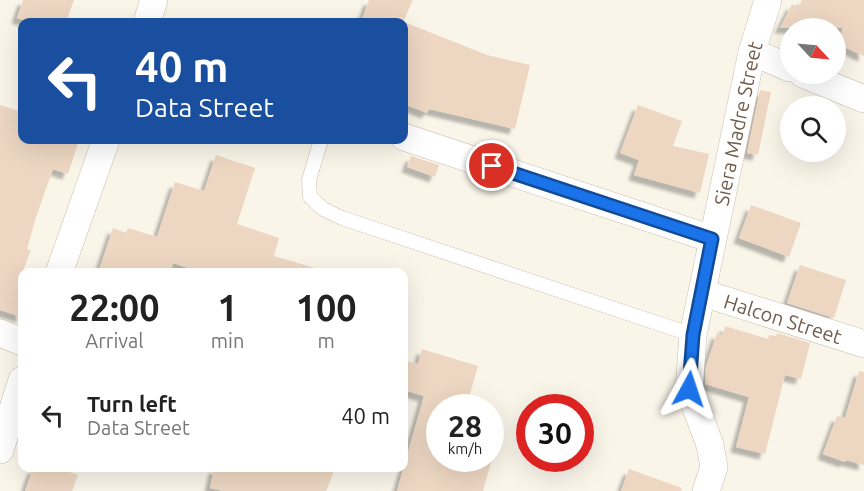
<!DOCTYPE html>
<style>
:root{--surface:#fff;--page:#f2f2f2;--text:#222;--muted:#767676}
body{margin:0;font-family:Ubuntu,sans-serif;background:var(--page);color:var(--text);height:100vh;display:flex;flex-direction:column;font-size:22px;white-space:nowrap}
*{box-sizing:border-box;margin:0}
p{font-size:20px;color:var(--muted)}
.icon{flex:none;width:33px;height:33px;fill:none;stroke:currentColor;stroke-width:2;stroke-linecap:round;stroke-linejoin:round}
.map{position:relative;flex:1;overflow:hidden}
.drawer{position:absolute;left:18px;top:268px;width:390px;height:204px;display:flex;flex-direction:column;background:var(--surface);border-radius:12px;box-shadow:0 6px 24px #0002}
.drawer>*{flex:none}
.hud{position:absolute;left:18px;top:18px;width:390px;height:126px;border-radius:12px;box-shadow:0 6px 24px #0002;background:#1a4fa0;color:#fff;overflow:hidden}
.needle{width:39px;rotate:116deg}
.fabs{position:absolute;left:780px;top:18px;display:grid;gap:12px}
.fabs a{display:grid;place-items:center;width:66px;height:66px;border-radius:50%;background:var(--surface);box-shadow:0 6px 24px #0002;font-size:30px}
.speed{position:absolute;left:426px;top:394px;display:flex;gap:12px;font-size:30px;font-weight:700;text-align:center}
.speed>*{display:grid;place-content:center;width:78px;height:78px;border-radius:50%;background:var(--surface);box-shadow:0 6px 24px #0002;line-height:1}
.speed small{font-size:15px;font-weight:400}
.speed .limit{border:9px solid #d22;background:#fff;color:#111}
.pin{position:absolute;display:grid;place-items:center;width:51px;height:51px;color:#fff;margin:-26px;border:3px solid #fff;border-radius:50%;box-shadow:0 2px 6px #0007}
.me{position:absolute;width:66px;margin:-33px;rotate:5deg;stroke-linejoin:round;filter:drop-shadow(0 0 4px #0008)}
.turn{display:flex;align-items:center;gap:21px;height:126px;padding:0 18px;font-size:27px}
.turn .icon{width:78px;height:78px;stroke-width:2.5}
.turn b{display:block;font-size:42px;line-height:51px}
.eta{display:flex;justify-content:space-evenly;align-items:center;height:102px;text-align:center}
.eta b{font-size:36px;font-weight:600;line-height:42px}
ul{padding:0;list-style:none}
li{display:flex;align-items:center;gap:18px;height:90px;padding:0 18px}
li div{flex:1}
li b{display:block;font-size:22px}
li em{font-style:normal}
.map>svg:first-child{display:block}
.building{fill:#edd7c3;filter:url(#shadow)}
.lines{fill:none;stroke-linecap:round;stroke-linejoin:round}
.lane-casing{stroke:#cbbeb0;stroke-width:15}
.street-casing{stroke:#cbbeb0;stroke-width:28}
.lane{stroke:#fff;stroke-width:14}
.street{stroke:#fff;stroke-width:27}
.route-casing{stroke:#114b97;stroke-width:15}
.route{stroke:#1a73e8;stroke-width:10}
.labels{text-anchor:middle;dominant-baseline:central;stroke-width:6;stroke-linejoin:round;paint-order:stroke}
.street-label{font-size:20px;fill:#725e4f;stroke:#fdf9ef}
</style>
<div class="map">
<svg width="864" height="491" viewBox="0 0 864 491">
<defs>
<filter id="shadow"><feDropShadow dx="-5.5" dy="5.5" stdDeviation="1.5" flood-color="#0004"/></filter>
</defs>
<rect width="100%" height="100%" fill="#faf5e9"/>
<!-- building -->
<g class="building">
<path d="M23 0H74L66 22H30L17 18Z"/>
<path d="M369 0H413L403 22H361Z"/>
<path d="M802 0H864V56L837 44 843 28H780L792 4 798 8Z"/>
<path d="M404 22 487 55 530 65 515 129 429 109 427 113 404 104Z"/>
<path d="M760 90 771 92 758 155 747 153Z"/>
<path d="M0 105 22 112V140H79L68 174 53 169 36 217 27 249 31 250 22 273V317L0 310Z"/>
<path d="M638 105 682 121 673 146 709 154 700 193 634 175 639 160 620 153Z"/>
<path d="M216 155 255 168 237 224 279 238 274 256 315 268 314 273H203L173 263 170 273H98L113 228 126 233 128 228 157 237 175 182 204 191Z"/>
<path d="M411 156 439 165 435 177 407 167Z"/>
<path d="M751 205 801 223 789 257 739 238Z"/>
<path d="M800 265 846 280 834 318 787 303Z"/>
<path d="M725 326 768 339 769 335 776 336 777 333 810 343 801 379 785 375 765 454 736 447 749 397 705 384 706 367 717 333 723 335Z"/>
<path d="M422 349 478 366 466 408H440V459H492L483 491H397L424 396 404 390V360L418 364Z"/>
<path d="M859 371 864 372V465L846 460 845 462 823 454 837 416 845 418Z"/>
<path d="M33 468H60L78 475 72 491H25Z"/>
<path d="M214 468H335L326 491H224L210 488Z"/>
<path d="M629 469 682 488 681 491H621Z"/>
</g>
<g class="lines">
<defs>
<path id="lane" d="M321 140 309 180 310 197 323 209 342 218 693 335"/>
<g id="street">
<path d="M147 22 154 0"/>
<path d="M752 52 790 68"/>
<path d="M803 74 864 99"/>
<path d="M404 137 712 239"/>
<path d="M59 273 106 140"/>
<path id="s1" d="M703 293 864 344"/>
<path d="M0 333 22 342"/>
<path d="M0 450 22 380"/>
<path id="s2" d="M706 491 714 467 710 445 689 389 693 335 752 52 768 0"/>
</g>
</defs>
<!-- lane casing -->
<use href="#lane" class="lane-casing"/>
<!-- street casing -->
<use href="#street" class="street-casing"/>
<!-- lane -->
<use href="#lane" class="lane"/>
<!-- street -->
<use href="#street" class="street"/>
</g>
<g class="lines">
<defs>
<path id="route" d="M492 166 712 239 693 335 689 389"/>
</defs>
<!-- route casing -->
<use href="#route" class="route-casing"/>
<!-- route -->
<use href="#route" class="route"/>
</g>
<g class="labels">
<!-- street labels -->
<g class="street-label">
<text stroke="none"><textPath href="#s2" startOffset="378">Siera Madre Street</textPath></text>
<text stroke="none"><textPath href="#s1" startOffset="84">Halcon Street</textPath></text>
</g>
</g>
</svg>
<div class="fabs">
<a><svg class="needle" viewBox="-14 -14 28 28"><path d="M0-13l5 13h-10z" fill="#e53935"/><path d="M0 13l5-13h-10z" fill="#767676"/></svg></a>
<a><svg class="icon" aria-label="search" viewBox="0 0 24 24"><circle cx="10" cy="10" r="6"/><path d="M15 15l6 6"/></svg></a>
</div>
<div class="speed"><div>28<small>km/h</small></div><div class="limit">30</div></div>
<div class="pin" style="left:492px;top:166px;background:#d93025"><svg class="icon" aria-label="arrive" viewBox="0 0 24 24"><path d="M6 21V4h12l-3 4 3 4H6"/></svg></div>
<svg class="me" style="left:689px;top:389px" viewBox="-20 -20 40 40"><path d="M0-17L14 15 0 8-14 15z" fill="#1a73e8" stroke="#fff" stroke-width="4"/></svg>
<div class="hud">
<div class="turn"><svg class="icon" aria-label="left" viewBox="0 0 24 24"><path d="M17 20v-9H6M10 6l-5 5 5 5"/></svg><div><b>40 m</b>Data Street</div></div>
</div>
<section class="drawer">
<div class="eta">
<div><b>22:00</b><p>Arrival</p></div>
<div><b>1</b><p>min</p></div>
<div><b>100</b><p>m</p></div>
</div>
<ul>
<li><svg class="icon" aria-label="left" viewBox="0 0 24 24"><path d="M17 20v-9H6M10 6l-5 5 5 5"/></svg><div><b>Turn left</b><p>Data Street</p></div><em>40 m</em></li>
</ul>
</section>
</div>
